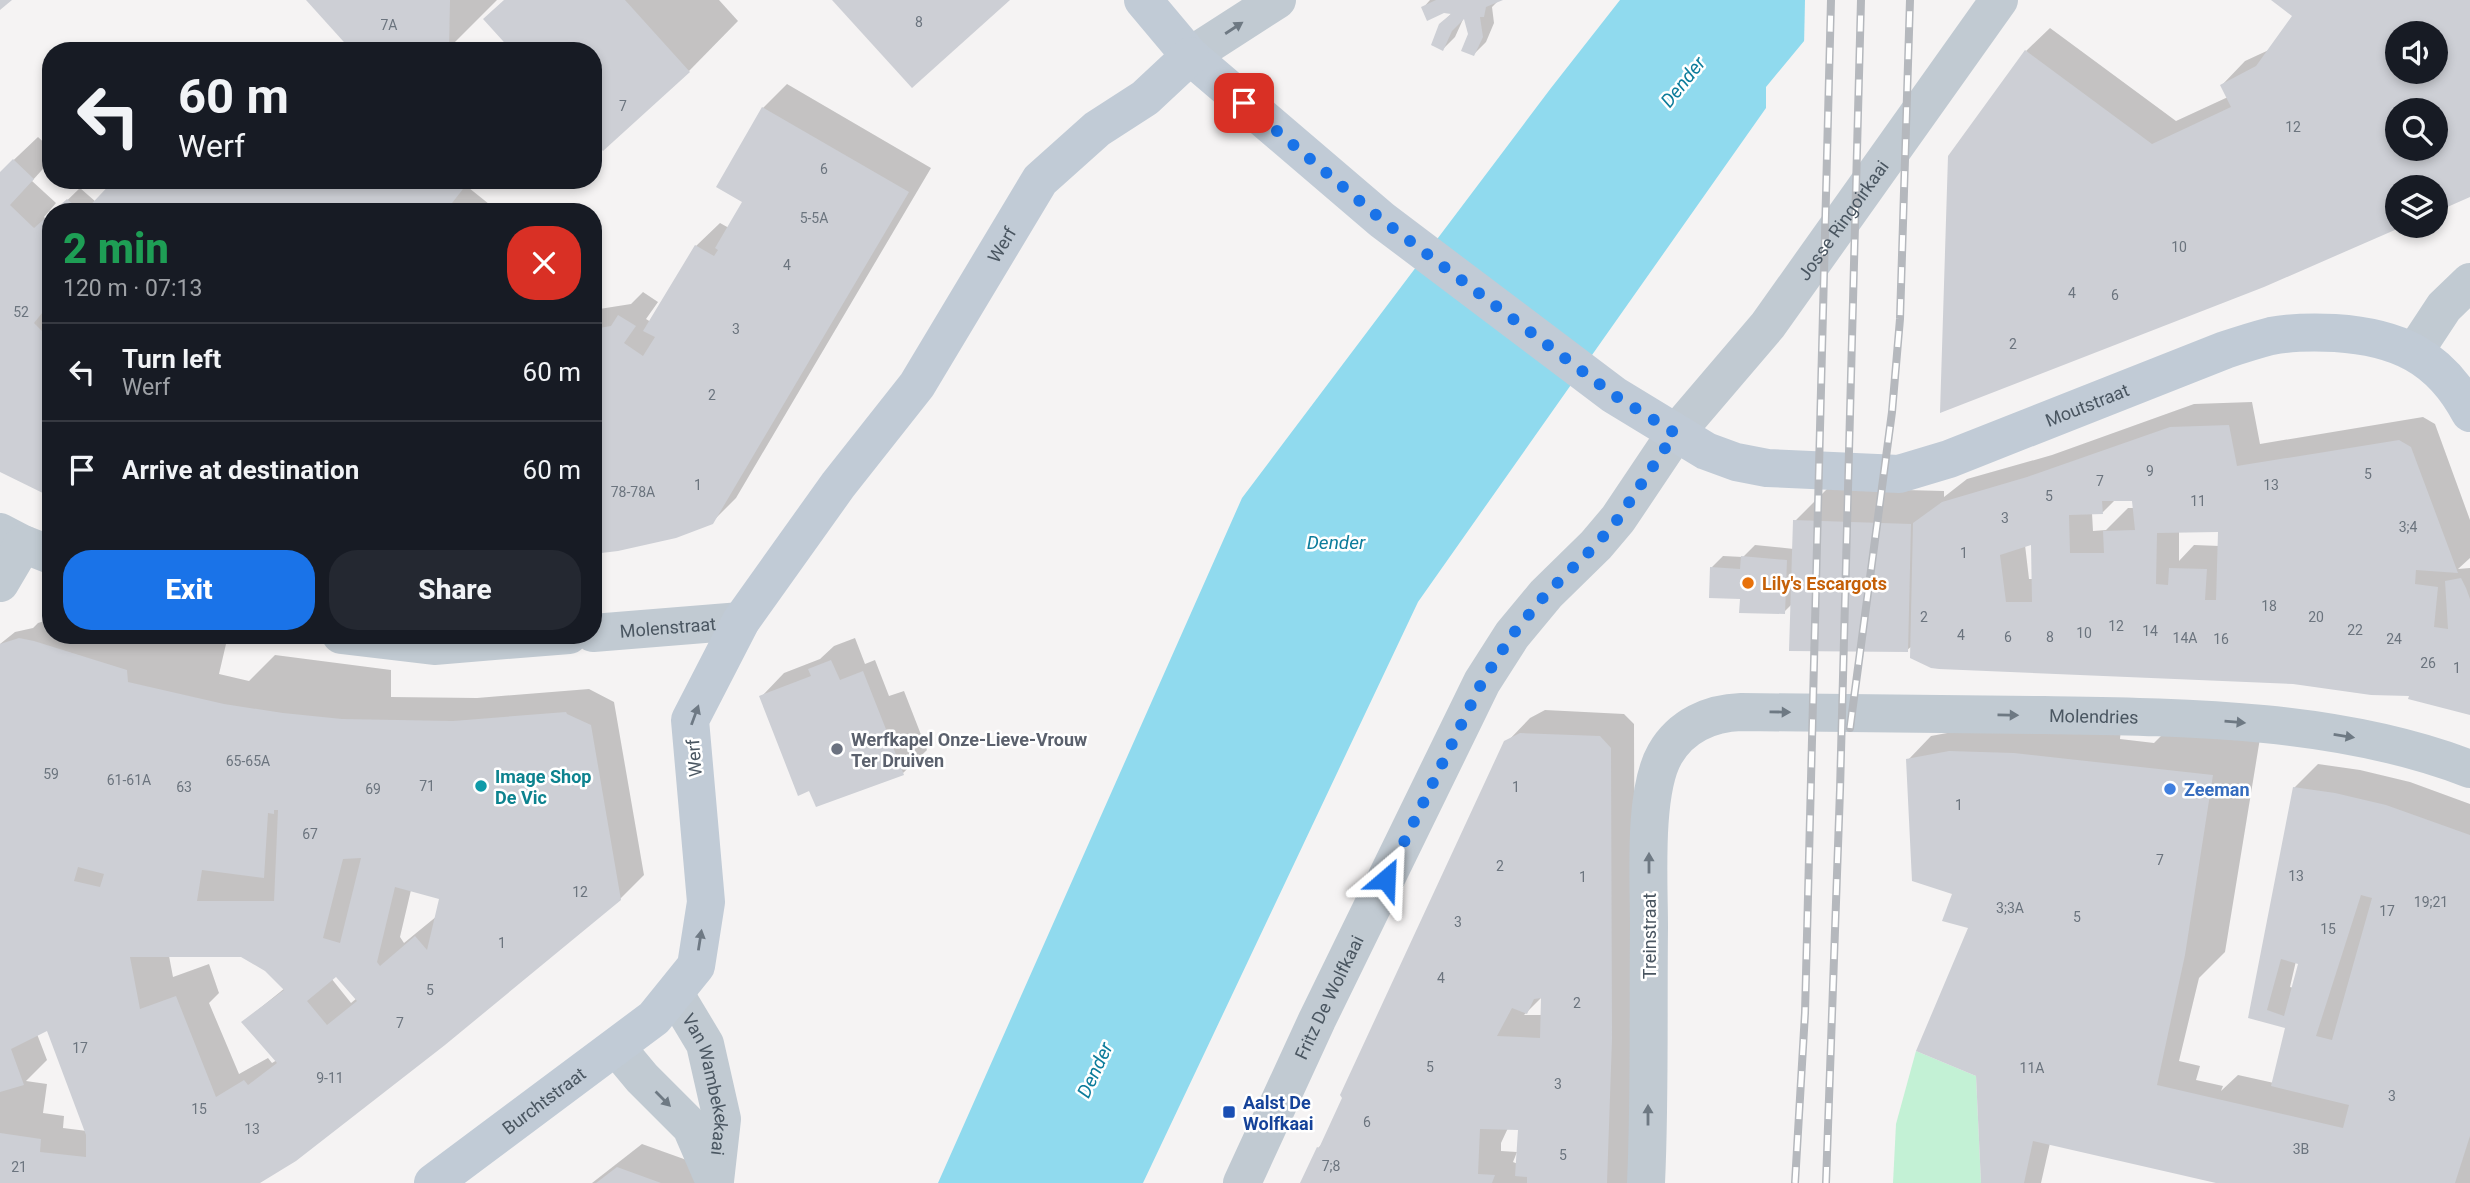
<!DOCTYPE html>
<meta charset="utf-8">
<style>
:root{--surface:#171b24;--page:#242831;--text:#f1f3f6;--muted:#9ea1a6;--line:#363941;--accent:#1a73e8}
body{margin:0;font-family:Roboto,sans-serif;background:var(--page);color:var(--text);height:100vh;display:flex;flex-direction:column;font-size:26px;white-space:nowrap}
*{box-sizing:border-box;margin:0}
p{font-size:23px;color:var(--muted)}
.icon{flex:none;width:38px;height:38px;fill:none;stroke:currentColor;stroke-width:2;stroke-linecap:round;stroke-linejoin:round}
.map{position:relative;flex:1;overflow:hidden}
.side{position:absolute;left:42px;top:203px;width:560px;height:441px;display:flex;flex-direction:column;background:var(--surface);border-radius:28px;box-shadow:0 4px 10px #0003}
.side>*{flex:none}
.banner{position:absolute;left:42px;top:42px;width:560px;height:147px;border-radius:28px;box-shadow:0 4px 10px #0003;background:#171b24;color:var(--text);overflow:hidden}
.fabs{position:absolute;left:2385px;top:21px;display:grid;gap:14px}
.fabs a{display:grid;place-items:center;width:63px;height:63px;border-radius:50%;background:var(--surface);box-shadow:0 4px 10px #0003;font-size:35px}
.pin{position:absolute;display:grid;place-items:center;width:60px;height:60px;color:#fff;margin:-30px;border-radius:14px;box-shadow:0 4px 10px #0006}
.me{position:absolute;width:77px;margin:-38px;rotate:26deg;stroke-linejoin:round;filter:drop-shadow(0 0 5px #0008)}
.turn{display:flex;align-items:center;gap:24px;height:147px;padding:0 21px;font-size:32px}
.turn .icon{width:91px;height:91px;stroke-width:2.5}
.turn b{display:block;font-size:49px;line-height:60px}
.round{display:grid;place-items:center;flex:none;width:74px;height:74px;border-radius:28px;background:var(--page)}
.headline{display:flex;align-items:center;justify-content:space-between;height:119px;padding:0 21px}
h1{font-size:42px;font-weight:800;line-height:52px;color:#1e9e55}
.cta{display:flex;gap:14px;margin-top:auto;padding:14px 21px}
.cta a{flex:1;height:80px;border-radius:28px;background:var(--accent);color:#fff;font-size:28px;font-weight:800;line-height:80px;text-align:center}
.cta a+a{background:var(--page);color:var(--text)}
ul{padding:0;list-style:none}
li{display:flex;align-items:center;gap:21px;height:98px;padding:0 21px;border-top:2px solid var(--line)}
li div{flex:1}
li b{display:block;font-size:26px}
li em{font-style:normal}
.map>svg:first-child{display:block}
.green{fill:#c3f1d5}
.water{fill:#90daee}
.pier{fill:#f5f3f3}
.shadow{fill:#0003;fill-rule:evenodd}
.building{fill:#cdcfd5;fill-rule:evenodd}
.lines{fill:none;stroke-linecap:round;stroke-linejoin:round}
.street{stroke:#c1cad2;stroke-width:38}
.secondary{stroke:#c1cbd6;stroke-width:38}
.rail-casing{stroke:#b5b8bd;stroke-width:8}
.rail{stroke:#fff;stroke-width:5;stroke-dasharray:16;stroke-linecap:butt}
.oneway{fill:#6e7983}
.oneway2{fill:#6e7984}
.route{stroke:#1a73e8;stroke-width:12;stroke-dasharray:0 21.6}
.food-dot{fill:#e8710a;stroke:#fff;stroke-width:2.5}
.worship-dot{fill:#6b7280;stroke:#fff;stroke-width:2.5}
.culture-dot{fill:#0f9aa8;stroke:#fff;stroke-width:2.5}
.shop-dot{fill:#3f7fe0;stroke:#fff;stroke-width:2.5}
.transit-dot{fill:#1a4fb4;stroke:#fff;stroke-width:2.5}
.labels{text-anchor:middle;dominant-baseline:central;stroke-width:5;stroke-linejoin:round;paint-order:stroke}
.number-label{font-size:14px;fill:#6b747e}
.street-label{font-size:18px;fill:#4a5661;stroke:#fff}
.food-label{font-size:18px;font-weight:bold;fill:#c56008;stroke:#fff;text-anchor:start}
.worship-label{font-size:18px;font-weight:bold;fill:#5b616d;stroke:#fff;text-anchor:start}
.culture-label{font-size:18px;font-weight:bold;fill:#0d838f;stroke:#fff;text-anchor:start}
.shop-label{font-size:18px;font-weight:bold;fill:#366cbe;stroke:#fff;text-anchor:start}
.transit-label{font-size:18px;font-weight:bold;fill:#164399;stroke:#fff;text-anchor:start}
.water-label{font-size:19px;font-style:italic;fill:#0c7c9b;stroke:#fff}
</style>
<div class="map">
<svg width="2470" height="1183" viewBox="0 0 2470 1183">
<rect width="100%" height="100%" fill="#f5f3f3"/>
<!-- green -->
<path class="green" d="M1916 1051 1976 1076 1981 1183H1893L1896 1124Z"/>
<!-- water -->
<path class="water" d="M1620 0H1838L1766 87V108L1418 602 1143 1183H938L1242 498 1551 88Z"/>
<!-- pier -->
<path class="pier" d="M1805 0H1842L1804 47Z"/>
<!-- shadow -->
<g class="shadow">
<path d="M308 0H497L446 51Z"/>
<path d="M505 0H719L738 21 689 71 593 51Z"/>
<path d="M1430 0H1499L1492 7 1494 23 1486 42 1474 54 1465 15 1455 37 1443 49 1440 25 1453 12 1423 8Z"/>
<path d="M2274 0H2470V195L2436 210V187H2398V226H2400L2264 286 2026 51 2050 28 2176 121 2228 97 2222 85 2245 61 2271 49 2295 16ZM2398 33H2436V72H2398ZM2398 110H2436V149H2398Z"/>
<path d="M787 84 931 168 736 498 712 522 593 552V310L631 304 643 292 658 302 646 319 651 322 696 246 720 223 729 228 745 202 719 186 763 108Z"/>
<path d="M38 137 51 149V160L32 181 56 203 44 217 46 219 51 215V495L0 470V173Z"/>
<path d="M117 180H476L469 188 499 212H55L80 188 96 202Z"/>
<path d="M2252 402 2260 444 2423 417 2435 424 2470 520V558L2458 569 2470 568V713L2412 694 1912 646 1907 650 1792 604 1784 612 1742 598 1711 568 1723 556 1743 557 1755 545 1794 549 1795 521 1828 488 1944 491V497L1967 479 2052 455 2194 404ZM2116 499H2134L2135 508H2128L2106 530 2093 531 2092 513 2103 512ZM2220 530V546L2194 545 2179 561V531ZM2032 543 2033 579H2029L2025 545Z"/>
<path d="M51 619V635H148L170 642 177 635H189L226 644 219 674 249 681 275 655 391 670V697L477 698 589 689 614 702 644 875 620 899 257 1183H0V644L15 632 33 628 38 623ZM411 890 441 897 437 916 404 943 400 937ZM169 956H242L266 969 285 988 243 1022 277 1060 272 1063 268 1058 239 1074 209 1003 219 993 209 964 173 977ZM336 975 357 998 351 1003 331 978ZM48 1029 87 1131 63 1128 64 1116 43 1113 47 1084 26 1081 47 1060 37 1034Z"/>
<path d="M855 638 865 664 875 660 889 696 904 691 927 750 903 773 817 805 761 697 784 673 820 659 834 646Z"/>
<path d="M1545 710 1624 714 1634 724 1635 1015 1628 1183H1302L1318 1148 1324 1142 1506 743 1530 718ZM1543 996 1542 1015H1524ZM1508 1128H1520L1518 1164 1513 1162 1517 1152 1501 1151V1143Z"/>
<path d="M2180 717 2262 726 2225 952 2199 978 2179 1061 2200 1066 2196 1080 2223 1086 2221 1091 2238 1075 2274 1083 2287 1027 2250 1017 2294 788 2318 764 2360 770 2410 782 2470 804V1183H2223L2050 1143 2041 1183H1982L1976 919 1955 893 1908 760 1931 736 1974 728H2121L2120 739 2154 743ZM2296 961 2300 962 2294 988 2290 987Z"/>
<path d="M642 1144 695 1163 698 1183H592Z"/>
</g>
<!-- building -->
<g class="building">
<path d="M0 0H12L0 10Z"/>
<path d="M306 0H450L449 51H352Z"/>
<path d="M504 0H625L690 72 603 151 593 140V51H512L483 19Z"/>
<path d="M832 0H1010L912 88Z"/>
<path d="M1436 0H1503L1486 7 1484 17H1480L1483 37 1474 56 1461 51 1468 34 1464 19 1452 31 1443 51 1431 45 1439 24 1451 14 1444 13 1427 21 1421 7Z"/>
<path d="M2271 0H2470V197L2436 212V187H2398V226H2404L2264 287 1940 413 1948 156 2025 50 2152 144 2231 107 2220 85 2256 66 2292 16ZM2398 33H2436V72H2398ZM2398 110H2436V149H2398Z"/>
<path d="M762 107 909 192 713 524 676 538 618 551 593 554V329L611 326 618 315 636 326 624 343 643 356 655 337 643 331 695 245 714 256 718 250 715 248 742 202 716 187Z"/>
<path d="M13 159 34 179 10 205 34 228 51 213V302L34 323 49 338 51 335V497L0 472V172Z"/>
<path d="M114 180 233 181 470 180 445 212H84Z"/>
<path d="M67 199 82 212H52Z"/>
<path d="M2229 425 2237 466 2399 440 2411 447 2458 573 2416 570 2415 584 2438 587 2434 627 2448 629 2445 581 2461 578 2466 588 2470 599V715L2408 699 2409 696 2371 695 2293 684 1939 669 1931 668 1910 658 1913 523 1942 502 2027 477 2170 427ZM2102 501H2132L2135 530 2103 531 2104 553H2070L2069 515 2103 514ZM2218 532 2216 600H2205L2207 569 2169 568 2168 585 2156 584 2157 533ZM2031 545 2032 602H2006L2000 555Z"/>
<path d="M1793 520 1911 524 1908 652 1789 651Z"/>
<path d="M1741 556 1787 560 1785 614 1739 613 1740 599 1709 598 1710 567 1740 569Z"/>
<path d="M19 638 34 641 127 670 128 682 224 704 283 713 342 719 453 721 566 712 567 714 591 725 621 900 445 1045 296 1161 260 1183H0V1133L41 1139 40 1152 86 1157V1135L47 1031 11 1049 24 1085 0 1092V644ZM274 810H278L274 901H197L202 870 264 878 268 813 274 814ZM361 858 340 943 323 938 343 859ZM78 867 104 874 100 887 74 881ZM395 887 439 899 427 950 415 936 380 966 377 962ZM130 957H241L265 971 284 990 241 1022 277 1063 248 1085 244 1080 216 1097 176 996 140 1009ZM336 977 357 1001 327 1025 307 1001Z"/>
<path d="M831 660 840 680 863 671 904 775 816 807 809 791 798 796 759 696 811 676 808 669Z"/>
<path d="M1520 733 1600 736 1611 748 1612 1039 1607 1183H1527V1177L1515 1176 1518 1130 1480 1129 1478 1174 1495 1175 1492 1183H1300L1317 1147 1319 1148 1342 1098 1340 1095 1504 741ZM1541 998 1540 1038 1497 1036 1512 1008 1527 1014 1534 999Z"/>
<path d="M1949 751 2014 753 2213 775 2185 955 2157 1085 2343 1128 2349 1105 2271 1086 2285 1028 2248 1018 2293 787 2335 793 2386 805 2470 835V1136L2455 1183H2216L2033 1141 2024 1183H1981L1976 1076 1916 1051 1968 928 1942 921 1952 894 1912 881 1906 759ZM2361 895 2372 898 2332 1040 2316 1036ZM2281 959 2298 964 2284 1016 2267 1010Z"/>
<path d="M617 1167 661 1183H596Z"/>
</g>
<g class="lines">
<!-- street -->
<g class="street">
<path d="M1190 56 1277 0"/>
<path d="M2415 351 2444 307 2470 282"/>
<path d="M0 532 23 544 51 555"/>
<path d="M0 583 23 544"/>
<path id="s1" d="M593 633 741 621"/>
<path d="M341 635 434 646 569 635"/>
<path id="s2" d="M675 994 705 1044 722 1119 715 1181"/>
<path d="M617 1048 642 1078 691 1127 714 1180"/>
<path id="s3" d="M1242 1183 1317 1020 1482 682 1512 635 1546 594 1596 545 1618 519 1675 434 1768 325 1999 0"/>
<path id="s4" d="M1646 1183C1650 1098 1648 1012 1649 927 1649 882 1643 792 1665 754 1681 726 1710 713 1741 712 1842 713 1943 714 2044 715 2183 717 2339 718 2470 769"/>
</g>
<!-- secondary -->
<g class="secondary">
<path id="s5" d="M1143 0 1190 56 1382 220 1614 395 1706 451 1736 462 1767 468 1899 474 1949 459 2225 350C2240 345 2256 340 2271 336 2292 332 2314 332 2335 333 2397 337 2440 356 2470 413"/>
<path id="s6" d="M433 1183 654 1018 696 966 706 902 690 720 741 621 838 485 917 385 1040 180 1097 129 1145 98 1190 56"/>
</g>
<defs>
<g id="rail">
<path d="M1850 728 1892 412 1900 319 1910 0"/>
<path d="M1795 1183 1805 1013 1831 0"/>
<path d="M1826 1183 1840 790 1861 0"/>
</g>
</defs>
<!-- rail casing -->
<use href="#rail" class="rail-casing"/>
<!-- rail -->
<use href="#rail" class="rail"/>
</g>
<!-- one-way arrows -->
<defs><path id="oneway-solid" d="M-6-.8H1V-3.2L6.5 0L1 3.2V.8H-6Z" transform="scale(1.75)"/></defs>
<g class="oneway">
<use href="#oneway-solid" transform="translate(1234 28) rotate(-33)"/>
<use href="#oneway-solid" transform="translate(1780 712) rotate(1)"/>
<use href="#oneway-solid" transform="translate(2008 715) rotate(1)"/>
<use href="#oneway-solid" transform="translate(2235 722) rotate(5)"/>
<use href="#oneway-solid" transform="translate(2344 736) rotate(9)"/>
<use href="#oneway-solid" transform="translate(1649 863) rotate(-90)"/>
<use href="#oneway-solid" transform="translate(663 1099) rotate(45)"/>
<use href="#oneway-solid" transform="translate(1648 1115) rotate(-90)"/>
</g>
<g class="oneway2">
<use href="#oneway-solid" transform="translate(695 715) rotate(-70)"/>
<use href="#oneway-solid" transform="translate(700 940) rotate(-81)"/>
</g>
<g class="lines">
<!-- route -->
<path class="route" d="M1244 103 1382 220 1614 395 1675 433 1618 519 1596 545 1546 594 1512 635 1482 682 1386 879"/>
</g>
<!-- markers -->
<circle class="food-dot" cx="1748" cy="583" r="7"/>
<circle class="worship-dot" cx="837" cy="749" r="7"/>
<circle class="culture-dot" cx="481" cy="786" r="7"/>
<circle class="shop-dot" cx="2170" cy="789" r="7"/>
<rect class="transit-dot" x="1222" y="1105" width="14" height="14" rx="3.5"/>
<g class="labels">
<!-- number labels -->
<g class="number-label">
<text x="919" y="22">8</text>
<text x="389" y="25">7A</text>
<text x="623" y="106">7</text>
<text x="2293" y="127">12</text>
<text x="824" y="169">6</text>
<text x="814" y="218">5-5A</text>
<text x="2179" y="247">10</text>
<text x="787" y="265">4</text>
<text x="2072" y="293">4</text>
<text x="2115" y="295">6</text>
<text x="21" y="312">52</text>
<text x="736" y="329">3</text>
<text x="2013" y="344">2</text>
<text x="712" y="395">2</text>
<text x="2150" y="471">9</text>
<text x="2368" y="474">5</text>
<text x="2100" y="481">7</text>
<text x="698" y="485">1</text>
<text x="2271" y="485">13</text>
<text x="633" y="492">78-78A</text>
<text x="2049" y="496">5</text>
<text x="2198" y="501">11</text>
<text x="2005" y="518">3</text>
<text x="2408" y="527">3;4</text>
<text x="1964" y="553">1</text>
<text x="2269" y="606">18</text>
<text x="1924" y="617">2</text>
<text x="2316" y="617">20</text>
<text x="2116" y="626">12</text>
<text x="2355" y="630">22</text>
<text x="2150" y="631">14</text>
<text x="2084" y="633">10</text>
<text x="1961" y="635">4</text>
<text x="2008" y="637">6</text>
<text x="2050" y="637">8</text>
<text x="2185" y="638">14A</text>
<text x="2221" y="639">16</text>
<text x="2394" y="639">24</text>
<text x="2428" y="663">26</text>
<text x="2457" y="668">1</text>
<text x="248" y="761">65-65A</text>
<text x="51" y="774">59</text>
<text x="129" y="780">61-61A</text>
<text x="427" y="786">71</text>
<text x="184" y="787">63</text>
<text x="1516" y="787">1</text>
<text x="373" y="789">69</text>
<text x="1959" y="805">1</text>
<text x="310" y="834">67</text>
<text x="2160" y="860">7</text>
<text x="1500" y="866">2</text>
<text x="2296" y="876">13</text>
<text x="1583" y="877">1</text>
<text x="580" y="892">12</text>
<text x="2431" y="902">19;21</text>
<text x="2010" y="908">3;3A</text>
<text x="2387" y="911">17</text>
<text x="2077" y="917">5</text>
<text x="1458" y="922">3</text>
<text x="2328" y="929">15</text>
<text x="502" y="943">1</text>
<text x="1441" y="978">4</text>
<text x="430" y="990">5</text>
<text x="1577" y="1003">2</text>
<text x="400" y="1023">7</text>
<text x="80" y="1048">17</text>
<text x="1430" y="1067">5</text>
<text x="2032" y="1068">11A</text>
<text x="330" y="1078">9-11</text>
<text x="1558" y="1084">3</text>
<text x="2392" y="1096">3</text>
<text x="199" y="1109">15</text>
<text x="1367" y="1122">6</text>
<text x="252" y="1129">13</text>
<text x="2301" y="1149">3B</text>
<text x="1563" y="1155">5</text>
<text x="1331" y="1166">7;8</text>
<text x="19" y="1167">21</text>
</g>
<!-- street labels -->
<g class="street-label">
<text stroke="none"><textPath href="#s3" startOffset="1143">Josse Ringoirkaai</textPath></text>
<text stroke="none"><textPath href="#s6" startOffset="1160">Werf</textPath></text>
<text stroke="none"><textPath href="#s5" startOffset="1120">Moutstraat</textPath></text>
<text stroke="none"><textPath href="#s1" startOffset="75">Molenstraat</textPath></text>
<text stroke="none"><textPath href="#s4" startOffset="875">Molendries</textPath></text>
<text transform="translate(694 758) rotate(-95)">Werf</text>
<text transform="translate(1649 936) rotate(-90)">Treinstraat</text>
<text stroke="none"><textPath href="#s3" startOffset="205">Fritz De Wolfkaai</textPath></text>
<text stroke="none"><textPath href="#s2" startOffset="98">Van Wambekekaai</textPath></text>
<text stroke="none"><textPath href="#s6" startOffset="138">Burchtstraat</textPath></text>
</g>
<!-- food labels -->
<g class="food-label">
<text x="1762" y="583">Lily's Escargots</text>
</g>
<!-- worship labels -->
<g class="worship-label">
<text x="851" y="739">Werfkapel Onze-Lieve-Vrouw<tspan x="851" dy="21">Ter Druiven</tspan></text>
</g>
<!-- culture labels -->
<g class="culture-label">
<text x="495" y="776">Image Shop<tspan x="495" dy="21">De Vic</tspan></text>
</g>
<!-- shop labels -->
<g class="shop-label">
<text x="2184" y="789">Zeeman</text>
</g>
<!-- transit labels -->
<g class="transit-label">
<text x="1243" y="1102">Aalst De<tspan x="1243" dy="21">Wolfkaai</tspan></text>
</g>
<!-- water labels -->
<g class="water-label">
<text transform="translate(1683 82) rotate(-51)">Dender</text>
<text x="1336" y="542">Dender</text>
<text transform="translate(1095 1070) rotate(-65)">Dender</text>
</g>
</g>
</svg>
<div class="fabs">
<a><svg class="icon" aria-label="sound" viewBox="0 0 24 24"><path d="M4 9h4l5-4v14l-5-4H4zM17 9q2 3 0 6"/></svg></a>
<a><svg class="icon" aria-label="search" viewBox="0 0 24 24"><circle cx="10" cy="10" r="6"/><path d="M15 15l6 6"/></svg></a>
<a><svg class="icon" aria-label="layers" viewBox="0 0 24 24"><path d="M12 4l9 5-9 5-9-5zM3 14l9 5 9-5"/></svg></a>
</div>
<div class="pin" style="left:1244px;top:103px;background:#d93025"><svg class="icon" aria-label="arrive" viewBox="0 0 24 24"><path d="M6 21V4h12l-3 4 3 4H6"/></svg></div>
<svg class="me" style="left:1386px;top:879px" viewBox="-20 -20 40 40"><path d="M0-17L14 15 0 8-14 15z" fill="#1a73e8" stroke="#fff" stroke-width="4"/></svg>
<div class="banner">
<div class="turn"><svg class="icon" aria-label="left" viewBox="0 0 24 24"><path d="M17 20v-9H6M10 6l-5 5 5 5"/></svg><div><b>60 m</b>Werf</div></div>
</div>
<section class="side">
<div class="headline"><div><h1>2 min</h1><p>120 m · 07:13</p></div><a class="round" style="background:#d93025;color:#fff"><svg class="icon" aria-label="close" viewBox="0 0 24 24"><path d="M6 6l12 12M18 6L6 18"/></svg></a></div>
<ul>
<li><svg class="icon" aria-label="left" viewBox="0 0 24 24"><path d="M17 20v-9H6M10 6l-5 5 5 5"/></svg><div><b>Turn left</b><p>Werf</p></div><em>60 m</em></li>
<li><svg class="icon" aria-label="arrive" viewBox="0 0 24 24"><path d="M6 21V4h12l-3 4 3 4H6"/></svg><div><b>Arrive at destination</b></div><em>60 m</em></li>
</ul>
<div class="cta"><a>Exit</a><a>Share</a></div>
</section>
</div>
